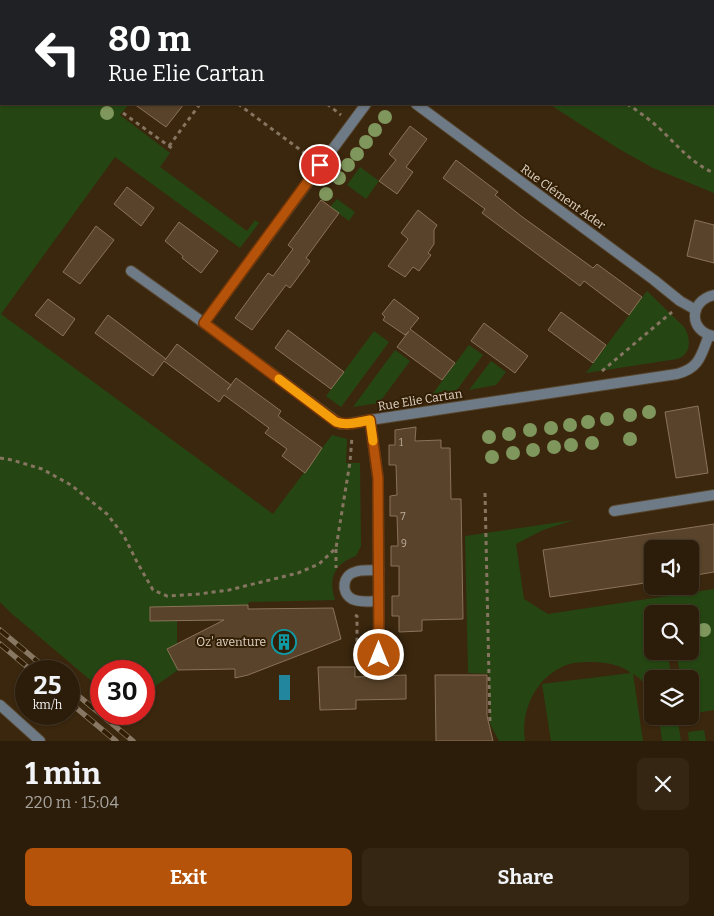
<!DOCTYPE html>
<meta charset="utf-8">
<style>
:root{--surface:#2c1d0a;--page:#342613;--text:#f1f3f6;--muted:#a6a29c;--line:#483b2b;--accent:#b45309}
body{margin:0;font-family:Bitter,serif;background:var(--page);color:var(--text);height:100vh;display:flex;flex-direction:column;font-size:19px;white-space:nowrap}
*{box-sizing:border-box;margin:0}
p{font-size:16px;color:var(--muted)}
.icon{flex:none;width:28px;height:28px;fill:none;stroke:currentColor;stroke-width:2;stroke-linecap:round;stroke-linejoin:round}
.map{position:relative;height:741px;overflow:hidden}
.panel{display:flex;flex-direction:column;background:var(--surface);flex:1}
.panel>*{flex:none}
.guide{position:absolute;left:0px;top:0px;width:715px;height:105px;box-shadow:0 1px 4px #0004,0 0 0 1px var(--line);background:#202124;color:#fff;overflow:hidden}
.tools{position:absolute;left:644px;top:540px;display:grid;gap:10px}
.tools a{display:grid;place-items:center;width:55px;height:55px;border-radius:8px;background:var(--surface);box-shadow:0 1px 4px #0004,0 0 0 1px var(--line);font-size:25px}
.speed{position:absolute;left:15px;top:660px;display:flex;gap:10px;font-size:25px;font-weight:700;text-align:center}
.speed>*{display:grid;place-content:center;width:65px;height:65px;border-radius:50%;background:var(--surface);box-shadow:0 1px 4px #0004,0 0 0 1px var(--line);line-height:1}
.speed small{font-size:12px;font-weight:400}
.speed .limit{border:8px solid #d22;background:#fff;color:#111}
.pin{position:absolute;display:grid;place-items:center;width:42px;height:42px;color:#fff;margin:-21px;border:2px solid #fff;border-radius:50%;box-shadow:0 1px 5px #0007}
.me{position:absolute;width:55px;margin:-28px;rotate:0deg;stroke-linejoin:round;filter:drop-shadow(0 0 4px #0008)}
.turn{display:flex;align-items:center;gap:18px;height:105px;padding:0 25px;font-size:22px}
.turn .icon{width:65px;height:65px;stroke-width:2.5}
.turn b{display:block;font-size:35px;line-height:42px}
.round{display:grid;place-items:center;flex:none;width:52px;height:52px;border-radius:8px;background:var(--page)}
.summary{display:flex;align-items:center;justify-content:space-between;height:85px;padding:0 25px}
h1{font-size:30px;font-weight:700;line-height:38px}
.button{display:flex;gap:10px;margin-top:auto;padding:10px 25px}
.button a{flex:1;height:58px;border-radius:8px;background:var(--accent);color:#fff;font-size:20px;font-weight:700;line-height:58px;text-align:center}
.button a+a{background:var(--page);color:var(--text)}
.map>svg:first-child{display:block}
.green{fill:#254613}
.water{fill:#22869f}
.building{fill:#59432a;stroke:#8a7358}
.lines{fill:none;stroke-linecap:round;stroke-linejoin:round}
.service-casing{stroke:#55432b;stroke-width:12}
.minor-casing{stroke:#55432b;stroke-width:12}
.path{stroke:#867561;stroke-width:3;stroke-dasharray:4 4;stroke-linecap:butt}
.service{stroke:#6e7a85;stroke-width:10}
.minor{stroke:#6e7a85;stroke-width:10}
.rail-casing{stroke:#887763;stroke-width:5.5}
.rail{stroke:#311e04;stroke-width:4;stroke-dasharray:11;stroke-linecap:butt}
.tree{fill:#7f965d}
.route-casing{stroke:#753606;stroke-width:12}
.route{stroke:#b45309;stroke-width:9}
.slow{stroke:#f59e0b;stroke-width:9}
.labels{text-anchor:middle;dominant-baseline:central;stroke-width:4;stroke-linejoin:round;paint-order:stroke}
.number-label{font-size:10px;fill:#beaf9e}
.street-label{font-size:12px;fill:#e0d3c5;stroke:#311e04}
.poi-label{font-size:12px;fill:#e0d3c5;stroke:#311e04;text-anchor:end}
</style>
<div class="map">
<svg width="714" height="741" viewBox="0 0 714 741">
<rect width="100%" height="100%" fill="#3b270e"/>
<!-- green -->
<g class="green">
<path d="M0 0H219L218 1H1V104H129L120 115 170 153 160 167 247 231 255 220 259 223 240 248 115 157 1 314 273 514 332 435 347 439 346 463H360L361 546 356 556C334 564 328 578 335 600L249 602 248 605 177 607V644L167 649 178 670 144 694V671H101V689L11 613 0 602Z"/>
<path d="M460 0H714V193L653 168 619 149 549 104H714V1H459Z"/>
<path d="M360 167 379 181 366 199 347 185Z"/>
<path d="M337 199 355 212 349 221 330 207Z"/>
<path d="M647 291 684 327C691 338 692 354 677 359L586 373Z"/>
<path d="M374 331 389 342 341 407 326 396Z"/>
<path d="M469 345 483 355 456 391 431 396Z"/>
<path d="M395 350 410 361 379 403 353 407Z"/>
<path d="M491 361 506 372 496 385 469 390Z"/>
<path d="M574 520 543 530 516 544 524 599 548 614 714 589V710L690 714V679H681L676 651H690V614H652V651H667L672 679H652V696C648 687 641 678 633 674L643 741H551L542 684 631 673C621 665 609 663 595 662 587 662 577 662 569 664 537 675 520 709 525 741H499L490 724 489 674 468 673 465 536Z"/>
<path d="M659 716H677L681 741H662Z"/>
<path d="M704 730 706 741H689L688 732Z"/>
</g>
<!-- water -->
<rect class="water" x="279" y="675" width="11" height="25"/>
<!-- building -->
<g class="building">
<path d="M134 104H184L166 127Z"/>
<path d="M410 126 427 139 406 167 413 172 397 194 379 181 396 160 389 154Z"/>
<path d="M456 160 498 192 495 195 521 216 593 268 597 264 642 297 629 315 584 281 580 286 482 213 485 209 443 178Z"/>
<path d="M127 187 154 208 141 226 114 204Z"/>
<path d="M321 200 339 213 306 258 310 261 290 288 286 285 252 330 235 318 268 273 273 276 293 249 288 245Z"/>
<path d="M418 210 437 225 434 230V244L428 253 431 255 419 271 413 267 405 277 388 266 408 239 401 233Z"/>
<path d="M695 220 714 225V263L687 256Z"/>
<path d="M179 222 218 251 201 273 182 258 183 256 165 241Z"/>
<path d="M96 226 114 240 80 284 63 272Z"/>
<path d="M48 299 75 319 63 336 35 315Z"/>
<path d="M394 299 419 318 410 329 455 363 442 380 397 347 409 331 405 335 383 320 385 317 382 314Z"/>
<path d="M561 312 606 345 593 363 548 330Z"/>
<path d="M108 315 166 359 165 360 177 344 231 385 227 390 236 378 281 411 278 416 322 448 310 466 305 473 282 456 287 449 265 433 269 428 224 395 219 402 164 361 153 376 95 333Z"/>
<path d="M484 323 528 356 515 373 471 341Z"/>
<path d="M288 330 344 372 331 389 275 348Z"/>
<path d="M698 406 708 473 676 478 665 412Z"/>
<path d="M416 427 415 441 441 440V448H450L451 499H461L463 619 422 620V631L399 632V616H392V596H399V566H391V546H398L397 516H390V496L397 495 396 465H389V445H395V430Z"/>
<path d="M714 524V572L690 576V549H652V582L550 597 543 550Z"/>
<path d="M248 605V609L333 608 341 639 248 675 235 678V669L178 670 167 649 224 620 150 621V607Z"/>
<path d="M318 667H355V677L406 675V699L356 700V709L320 710Z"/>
<path d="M435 675H487V716L493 741H436Z"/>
</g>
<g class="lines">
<defs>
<g id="service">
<path d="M614 511 714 495"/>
<path d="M379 570C371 571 362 569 355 572 343 575 340 592 352 599 360 603 371 601 379 601"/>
<path d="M0 705 40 741"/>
</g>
<g id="minor">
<path d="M441 1 442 0"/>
<path d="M416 104 654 280 680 301 696 310"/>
<path d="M131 271 204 323 336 421 341 424H347L370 420 677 374C700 368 701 355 709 335"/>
<path d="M714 295C688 301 689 332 714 336"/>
<path d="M204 323 366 104"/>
<path d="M370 420 378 478 379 655"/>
</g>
</defs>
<!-- service casing -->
<use href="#service" class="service-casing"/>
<!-- minor casing -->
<use href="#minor" class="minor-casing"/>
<!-- path -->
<g class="path">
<path d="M86 0 88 1"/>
<path d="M278 0 279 1"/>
<path d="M409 0 412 1"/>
<path d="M7 1 8 0"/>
<path d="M0 10 1 9"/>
<path d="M238 104 310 157"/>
<path d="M327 104 341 115"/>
<path d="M627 104C638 111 649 119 659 128 677 145 691 163 714 173"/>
<path d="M123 113 173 149"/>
<path d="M169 146 200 104"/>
<path d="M602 371 672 312"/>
<path d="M0 458 12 460 42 469 71 485 107 514 124 536 137 562 153 590 167 596 199 594 229 590 298 573 319 564 336 548 350 462 352 437"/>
<path d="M485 493 490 724"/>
<path d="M336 549V568"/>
<path d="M355 615 357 616V643H366"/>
</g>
<!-- service -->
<use href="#service" class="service"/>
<!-- minor -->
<use href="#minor" class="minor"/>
<defs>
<g id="rail">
<path d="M0 630 49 671"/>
<path d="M0 644 32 671"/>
<path d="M69 688 133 741"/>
<path d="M69 702 116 741"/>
</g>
</defs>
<!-- rail casing -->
<use href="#rail" class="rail-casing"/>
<!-- rail -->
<use href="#rail" class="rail"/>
</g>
<!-- trees -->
<g class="tree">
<circle cx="107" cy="113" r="7"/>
<circle cx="385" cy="117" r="7"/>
<circle cx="375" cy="130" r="7"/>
<circle cx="366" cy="142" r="7"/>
<circle cx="357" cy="154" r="7"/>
<circle cx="348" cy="165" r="7"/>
<circle cx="339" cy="178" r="7"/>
<circle cx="326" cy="194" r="7"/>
<circle cx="649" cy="412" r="7"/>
<circle cx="630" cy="415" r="7"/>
<circle cx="607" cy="419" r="7"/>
<circle cx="588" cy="422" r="7"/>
<circle cx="570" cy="425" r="7"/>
<circle cx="551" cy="428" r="7"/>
<circle cx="530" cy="430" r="7"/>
<circle cx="509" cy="434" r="7"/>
<circle cx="489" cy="437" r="7"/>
<circle cx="630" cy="439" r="7"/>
<circle cx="592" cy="443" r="7"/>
<circle cx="571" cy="445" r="7"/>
<circle cx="554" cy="447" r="7"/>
<circle cx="533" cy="450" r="7"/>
<circle cx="513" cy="453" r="7"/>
<circle cx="492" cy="457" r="7"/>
<circle cx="704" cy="630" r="7"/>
</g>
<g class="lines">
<defs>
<path id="route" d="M320 165 204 323 336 422C347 426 359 422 370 420L378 478 379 655"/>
</defs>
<!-- route casing -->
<use href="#route" class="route-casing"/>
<!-- route -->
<use href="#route" class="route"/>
<!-- slow -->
<path class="slow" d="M279 379 336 422C347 426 359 422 370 420L373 441"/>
</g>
<!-- icons -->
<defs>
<symbol id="building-ring" viewBox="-11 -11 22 22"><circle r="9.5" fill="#311e04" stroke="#0f9aa8" stroke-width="1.5"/><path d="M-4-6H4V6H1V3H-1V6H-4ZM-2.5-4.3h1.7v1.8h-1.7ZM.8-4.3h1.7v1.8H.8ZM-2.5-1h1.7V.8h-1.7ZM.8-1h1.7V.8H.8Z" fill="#0f9aa8"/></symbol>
</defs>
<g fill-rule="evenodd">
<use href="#building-ring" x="270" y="628" width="28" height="28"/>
</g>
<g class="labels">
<!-- number labels -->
<g class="number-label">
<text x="401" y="443">1</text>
<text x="403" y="517">7</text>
<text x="404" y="544">9</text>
</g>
<!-- street labels -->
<g class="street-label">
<text transform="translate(563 197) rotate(36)">Rue Clément Ader</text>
<text transform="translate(420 400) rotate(-9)">Rue Elie Cartan</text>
</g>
<!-- poi labels -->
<g class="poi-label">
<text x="266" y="642">Oz' aventure</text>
</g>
</g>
</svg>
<div class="tools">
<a><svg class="icon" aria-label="sound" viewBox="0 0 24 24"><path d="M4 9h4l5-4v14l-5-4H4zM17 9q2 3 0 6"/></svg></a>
<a><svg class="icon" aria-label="search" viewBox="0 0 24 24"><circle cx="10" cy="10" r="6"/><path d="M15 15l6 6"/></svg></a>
<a><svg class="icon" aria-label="layers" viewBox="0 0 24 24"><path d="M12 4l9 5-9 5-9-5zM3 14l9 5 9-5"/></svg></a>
</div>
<div class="speed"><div>25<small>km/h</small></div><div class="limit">30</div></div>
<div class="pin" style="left:320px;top:165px;background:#d93025"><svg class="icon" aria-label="arrive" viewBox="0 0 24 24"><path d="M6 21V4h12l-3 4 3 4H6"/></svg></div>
<svg class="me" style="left:379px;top:655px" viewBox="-20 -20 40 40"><circle r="17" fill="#b45309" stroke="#fff" stroke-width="3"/><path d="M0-11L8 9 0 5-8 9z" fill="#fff"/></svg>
<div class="guide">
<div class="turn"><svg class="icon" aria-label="left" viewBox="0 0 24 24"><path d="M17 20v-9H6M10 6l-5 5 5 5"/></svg><div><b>80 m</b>Rue Elie Cartan</div></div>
</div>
</div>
<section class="panel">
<div class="summary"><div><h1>1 min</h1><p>220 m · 15:04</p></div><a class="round"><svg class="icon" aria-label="close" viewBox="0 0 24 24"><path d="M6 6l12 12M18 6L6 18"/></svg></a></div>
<div class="button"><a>Exit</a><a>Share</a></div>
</section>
